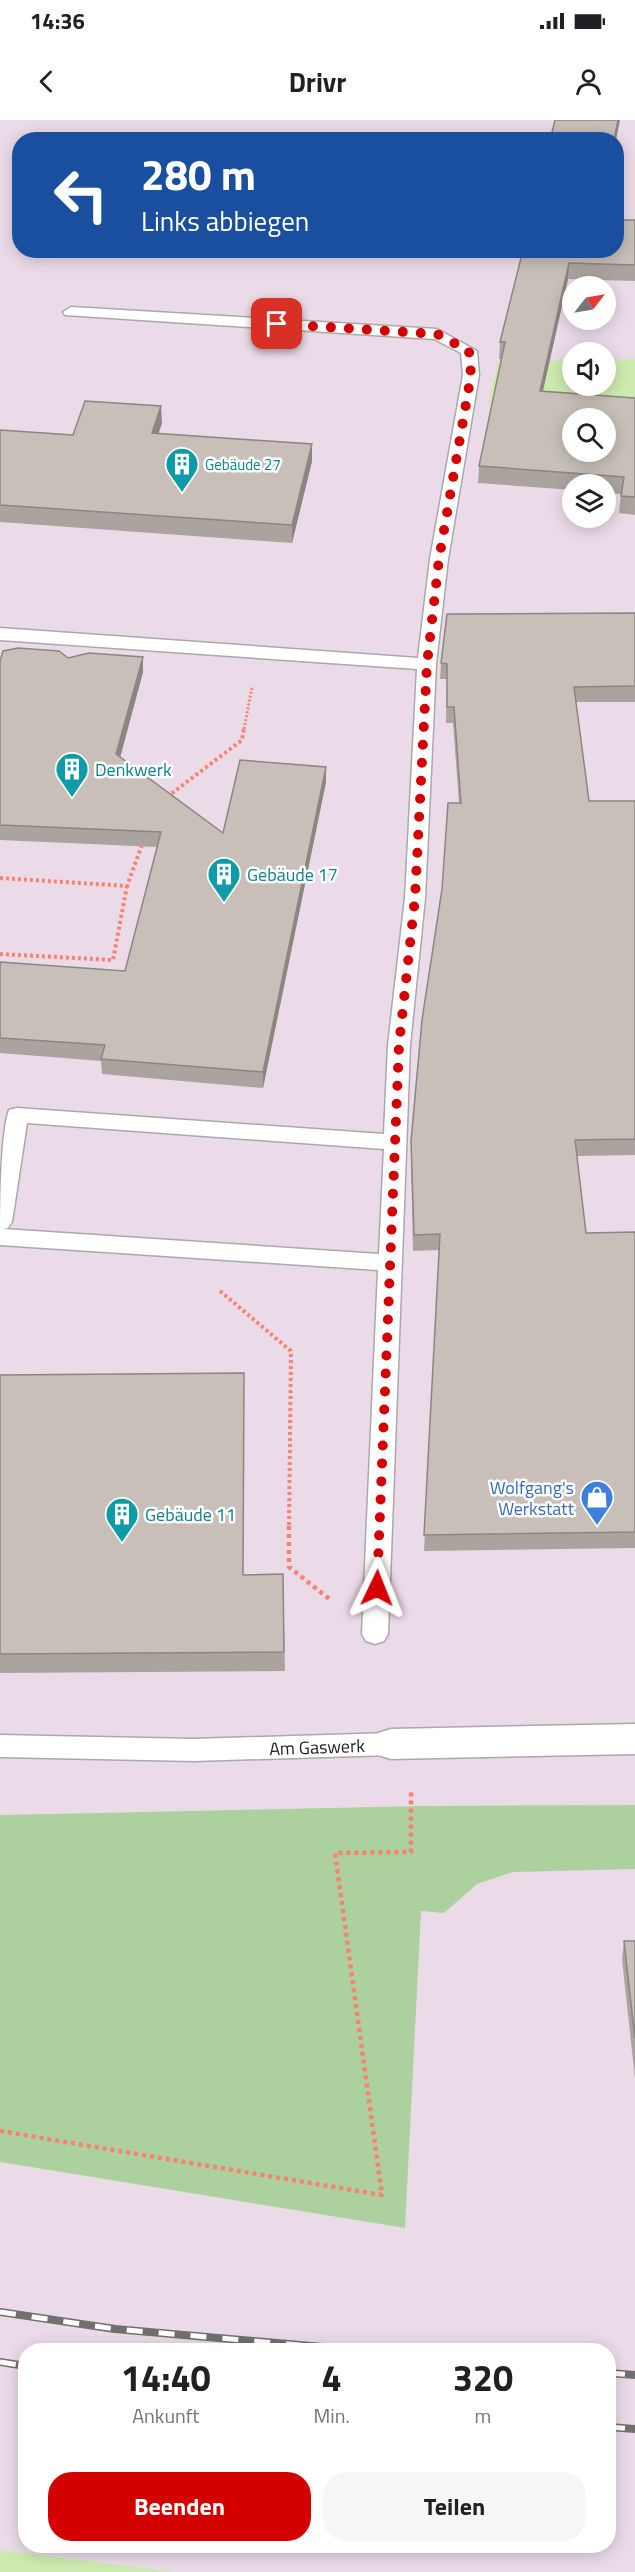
<!DOCTYPE html>
<html lang="de">
<meta charset="utf-8">
<style>
:root{--surface:#fff;--page:#f6f6f6;--text:#202124;--muted:#757577;--accent:#d40000}
body{margin:0;font-family:"Titillium Web",sans-serif;background:var(--page);color:var(--text);height:100vh;display:flex;flex-direction:column;font-size:22px;white-space:nowrap}
*{box-sizing:border-box;margin:0}
p{font-size:20px;color:var(--muted)}
.icon{flex:none;width:33px;height:33px;fill:none;stroke:currentColor;stroke-width:2;stroke-linecap:round;stroke-linejoin:round}
.map{position:relative;flex:1;overflow:hidden}
.details{position:absolute;left:18px;top:2223px;width:598px;height:210px;display:flex;flex-direction:column;background:var(--surface);border-radius:24px;box-shadow:0 3px 15px #0003}
.details>*{flex:none}
.guide{position:absolute;left:12px;top:12px;width:612px;height:126px;border-radius:24px;box-shadow:0 3px 15px #0003;background:#1a4fa0;color:#fff;overflow:hidden}
.needle{width:39px;rotate:59deg}
.buttons{position:absolute;left:562px;top:156px;display:grid;gap:12px}
.buttons a{display:grid;place-items:center;width:54px;height:54px;border-radius:50%;background:var(--surface);box-shadow:0 3px 15px #0003;font-size:30px}
.pin{position:absolute;display:grid;place-items:center;width:51px;height:51px;color:#fff;margin:-26px;border-radius:12px;box-shadow:0 3px 9px #0006}
.me{position:absolute;width:66px;margin:-33px;rotate:2deg;stroke-linejoin:round;filter:drop-shadow(0 0 4px #0008)}
.turn{display:flex;align-items:center;gap:21px;height:126px;padding:0 30px;font-size:27px}
.turn .icon{width:78px;height:78px;stroke-width:2.5}
.turn b{display:block;font-size:42px;line-height:51px}
.eta{display:flex;justify-content:space-evenly;align-items:center;height:102px;text-align:center}
.eta b{font-size:36px;font-weight:700;line-height:42px}
.primary-button{display:flex;gap:12px;margin-top:auto;padding:12px 30px}
.primary-button a{flex:1;height:69px;border-radius:24px;background:var(--accent);color:#fff;font-size:24px;font-weight:700;line-height:69px;text-align:center}
.primary-button a+a{background:var(--page);color:var(--text)}
.status{display:flex;justify-content:space-between;align-items:center;height:42px;padding:0 30px;background:var(--surface);direction:ltr}
.status svg{height:16px;fill:currentColor}
header{display:flex;justify-content:space-between;align-items:center;height:78px;padding:0 30px;background:var(--surface);font-size:27px;font-weight:700}
.map>svg:first-child{display:block}
.industrial{fill:#ebdbe8;fill-rule:evenodd}
.grass{fill:#cdebb0}
.forest{fill:#add19e}
.lines{fill:none;stroke-linecap:round;stroke-linejoin:round}
.service-casing{stroke:#a9a9a9;stroke-width:3}
.minor-casing{stroke:#a9a9a9;stroke-width:3}
.path-far2{stroke:#fa8072;stroke-width:3;stroke-dasharray:2 2;stroke-linecap:butt}
.path-far1{stroke:#fa8072;stroke-width:4;stroke-dasharray:3 3;stroke-linecap:butt}
.path{stroke:#fa8072;stroke-width:4.5;stroke-dasharray:4 4;stroke-linecap:butt}
.service{fill:#fff;fill-rule:evenodd}
.minor{fill:#fff;fill-rule:evenodd}
.rail-casing{stroke:#707070;stroke-width:8}
.rail{stroke:#fff;stroke-width:5;stroke-dasharray:16;stroke-linecap:butt}
.wall{fill:#aba49e}
.shaded-wall{fill:#8b8681}
.building{fill:#c7bfb8;stroke:#8b8681;stroke-width:1.5;fill-rule:evenodd}
.route{stroke:#d40000;stroke-width:10;stroke-dasharray:0 18}
.labels{text-anchor:middle;dominant-baseline:central;stroke-width:5;stroke-linejoin:round;paint-order:stroke}
.far-culture-label{font-size:15px;fill:#0d838f;stroke:#fff;text-anchor:start}
.culture-label{font-size:18px;fill:#0d838f;stroke:#fff;text-anchor:start}
.shop-label{font-size:18px;fill:#366cbe;stroke:#fff;text-anchor:end}
.street-label{font-size:18px;fill:#222;stroke:#fff}
</style>
<div class="status"><b>14:36</b><svg viewBox="0 0 49 12"><path d="M0 12V9h3v3zM5 12V6h3v6zM10 12V3h3v9zM15 12V0h3v12zM26 1h20v11H26zM47 4h2v5h-2z"/></svg></div>
<header><svg class="icon" aria-label="back" viewBox="0 0 24 24"><path d="M15 5l-7 7 7 7"/></svg>Drivr<svg class="icon" aria-label="person" viewBox="0 0 24 24"><circle cx="12" cy="8" r="4"/><path d="M4 21q1-7 8-7t8 7"/></svg></header>
<div class="map">
<svg width="635" height="2452" viewBox="0 0 635 2452">
<rect width="100%" height="100%" fill="#f2efe9"/>
<!-- industrial -->
<path class="industrial" d="M0 0H635V2452H177L0 2430V2042L405 2108 420 1686 0 1695ZM20 20H616V130H20ZM573 166H606V200H573ZM573 232H606V266H573ZM573 298H606V332H573ZM573 364H606V398H573ZM26 2230H609V2426H26Z"/>
<!-- grass -->
<g class="grass">
<path d="M635 239V294L488 283 498 242 573 240V266H606V240Z"/>
<path d="M0 2430 177 2452H0Z"/>
</g>
<!-- forest -->
<path class="forest" d="M635 1685V1749L513 1752 477 1764 444 1793 421 1791 405 2108 0 2042V1695L420 1686Z"/>
<g class="lines">
<defs>
<g id="service">
<path d="M71 187 437 209 477 231 479 255 448 439 436 544 425 778 410 925 388 1514 384 1521 375 1524 366 1521 362 1514 378 1150 0 1125C0 1093 0 1015 9 990L17 988 384 1014 388 925 405 778 417 549 0 520V508L418 538 430 439 463 255 461 233 434 219 65 195 63 192ZM27 1003 384 1029 379 1134 3 1109 8 1108 12 1102Z"/>
<path d="M391 1613 401 1616 404 1624 401 1632 391 1635 194 1641 0 1637V1615L194 1619Z"/>
</g>
<path id="minor" d="M635 1604V1634L391 1639 378 1635 372 1624 378 1613 391 1609Z"/>
</defs>
<!-- service casing -->
<use href="#service" class="service-casing"/>
<!-- minor casing -->
<use href="#minor" class="minor-casing"/>
<!-- path-far2 -->
<path class="path-far2" d="M244 609 252 567"/>
<!-- path-far1 -->
<g class="path-far1">
<path d="M167 677 242 620 244 608"/>
<path d="M0 758 127 766 143 722"/>
<path d="M0 834 113 840 127 766"/>
<path d="M220 1171 291 1231 289 1407"/>
</g>
<!-- path -->
<g class="path">
<path d="M289 1406V1447L332 1481"/>
<path d="M0 2011 382 2075 335 1733 411 1732V1669"/>
</g>
<!-- service -->
<use href="#service" class="service"/>
<!-- minor -->
<use href="#minor" class="minor"/>
<defs>
<g id="rail">
<path d="M0 2192 115 2209 357 2230"/>
<path d="M0 2242 26 2246"/>
<path d="M609 2253 635 2255"/>
<path d="M609 2307 635 2309"/>
</g>
</defs>
<!-- rail casing -->
<use href="#rail" class="rail-casing"/>
<!-- rail -->
<use href="#rail" class="rail"/>
</g>
<!-- wall -->
<g class="wall">
<path d="M635 100V161L568 159 543 271 635 278V395L619 393 621 374 606 373V364H573V370L478 363 479 346 502 239H499L500 222 523 130Z"/>
<path d="M162 303 158 314 312 324V341L292 423 0 402V310L73 315Z"/>
<path d="M635 493V582H576L589 681H635V1035L577 1036 586 1113 635 1112V1428L424 1431 439 1130 413 1131 411 1037V1021L459 683 453 603H446L447 559H440L441 543Z"/>
<path d="M143 537V552L120 637 223 713 326 647V662L263 968 102 954 101 941 0 933V842L125 851 157 727 0 720V541L68 538Z"/>
<path d="M0 1255 244 1272 243 1455 283 1454 285 1551 0 1553Z"/>
<path d="M624 1821H635V1959L622 1839Z"/>
</g>
<!-- shaded-wall -->
<g class="shaded-wall">
<path d="M618 0H620L616 20H614Z"/>
<path d="M569 143 568 159 539 288 540 271Z"/>
<path d="M161 286 162 303 153 330 152 313Z"/>
<path d="M312 324V341L292 423V405Z"/>
<path d="M143 537V552L117 649 116 634Z"/>
<path d="M326 647V662L263 968V952Z"/>
</g>
<!-- building -->
<g class="building">
<path d="M555 0H618L614 20H550Z"/>
<path d="M616 100H635V145L569 143 540 271 635 278V377L621 376 624 357 479 346 505 222H500L523 130H616ZM573 298H606V332H573Z"/>
<path d="M85 281 161 286 152 313 312 324 292 405 0 385V310L73 315Z"/>
<path d="M635 493V566L574 567 589 681H635V1019L575 1020 586 1113 635 1112V1412L424 1415 440 1114 414 1115 411 1021 422 900 442 769 448 683H461L454 587H447V544L441 543 447 494Z"/>
<path d="M18 528 59 531 68 538 89 533 143 537 116 634 223 713 240 640 326 647 263 952 101 939 105 925 0 918V842L125 851 161 712 0 705V541L3 531Z"/>
<path d="M244 1253 243 1455 283 1454 284 1532 0 1534V1255Z"/>
<path d="M624 1821H635V1919Z"/>
</g>
<g class="lines">
<!-- route -->
<path class="route" d="M277 204 437 214 469 231 471 255 439 439 427 544 415 778 399 925 377 1468"/>
</g>
<!-- icons -->
<defs>
<symbol id="building-pin" viewBox="-11 -11 22 30"><path d="M0 17L-7.5 6A9.5 9.5 0 1 1 7.5 6Z" fill="#0f9aa8" stroke="#fff"/><path d="M-4-6H4V6H1V3H-1V6H-4ZM-2.5-4.3h1.7v1.8h-1.7ZM.8-4.3h1.7v1.8H.8ZM-2.5-1h1.7V.8h-1.7ZM.8-1h1.7V.8H.8Z" fill="#fff"/></symbol>
<symbol id="shop-pin" viewBox="-11 -11 22 30"><path d="M0 17L-7.5 6A9.5 9.5 0 1 1 7.5 6Z" fill="#3f7fe0" stroke="#fff"/><path d="M-5-2.5h2.3a2.7 3.5 0 0 1 5.4 0H5L5.5 6h-11ZM-1.5-2.5h3a1.5 2.3 0 0 0-3 0Z" fill="#fff"/></symbol>
</defs>
<g fill-rule="evenodd">
<use href="#building-pin" x="163" y="325" width="38" height="52"/>
<use href="#building-pin" x="53" y="630" width="38" height="52"/>
<use href="#building-pin" x="205" y="735" width="38" height="52"/>
<use href="#shop-pin" x="578" y="1358" width="38" height="52"/>
<use href="#building-pin" x="103" y="1375" width="38" height="52"/>
</g>
<g class="labels">
<!-- far-culture labels -->
<g class="far-culture-label">
<text x="205" y="344">Gebäude 27</text>
</g>
<!-- culture labels -->
<g class="culture-label">
<text x="95" y="649">Denkwerk</text>
<text x="247" y="754">Gebäude 17</text>
<text x="145" y="1394">Gebäude 11</text>
</g>
<!-- shop labels -->
<g class="shop-label">
<text x="574" y="1367">Wolfgang's<tspan x="574" dy="21">Werkstatt</tspan></text>
</g>
<!-- street labels -->
<g class="street-label">
<text transform="translate(317 1627) rotate(-2)">Am Gaswerk</text>
</g>
</g>
</svg>
<div class="buttons">
<a><svg class="needle" viewBox="-14 -14 28 28"><path d="M0-13l5 13h-10z" fill="#e53935"/><path d="M0 13l5-13h-10z" fill="#757577"/></svg></a>
<a><svg class="icon" aria-label="sound" viewBox="0 0 24 24"><path d="M4 9h4l5-4v14l-5-4H4zM17 9q2 3 0 6"/></svg></a>
<a><svg class="icon" aria-label="search" viewBox="0 0 24 24"><circle cx="10" cy="10" r="6"/><path d="M15 15l6 6"/></svg></a>
<a><svg class="icon" aria-label="layers" viewBox="0 0 24 24"><path d="M12 4l9 5-9 5-9-5zM3 14l9 5 9-5"/></svg></a>
</div>
<div class="pin" style="left:277px;top:204px;background:#d93025"><svg class="icon" aria-label="arrive" viewBox="0 0 24 24"><path d="M6 21V4h12l-3 4 3 4H6"/></svg></div>
<svg class="me" style="left:377px;top:1468px" viewBox="-20 -20 40 40"><path d="M0-17L14 15 0 8-14 15z" fill="#d40000" stroke="#fff" stroke-width="4"/></svg>
<div class="guide">
<div class="turn"><svg class="icon" aria-label="left" viewBox="0 0 24 24"><path d="M17 20v-9H6M10 6l-5 5 5 5"/></svg><div><b>280 m</b>Links abbiegen</div></div>
</div>
<section class="details">
<div class="eta">
<div><b>14:40</b><p>Ankunft</p></div>
<div><b>4</b><p>Min.</p></div>
<div><b>320</b><p>m</p></div>
</div>
<div class="primary-button"><a>Beenden</a><a>Teilen</a></div>
</section>
</div>
